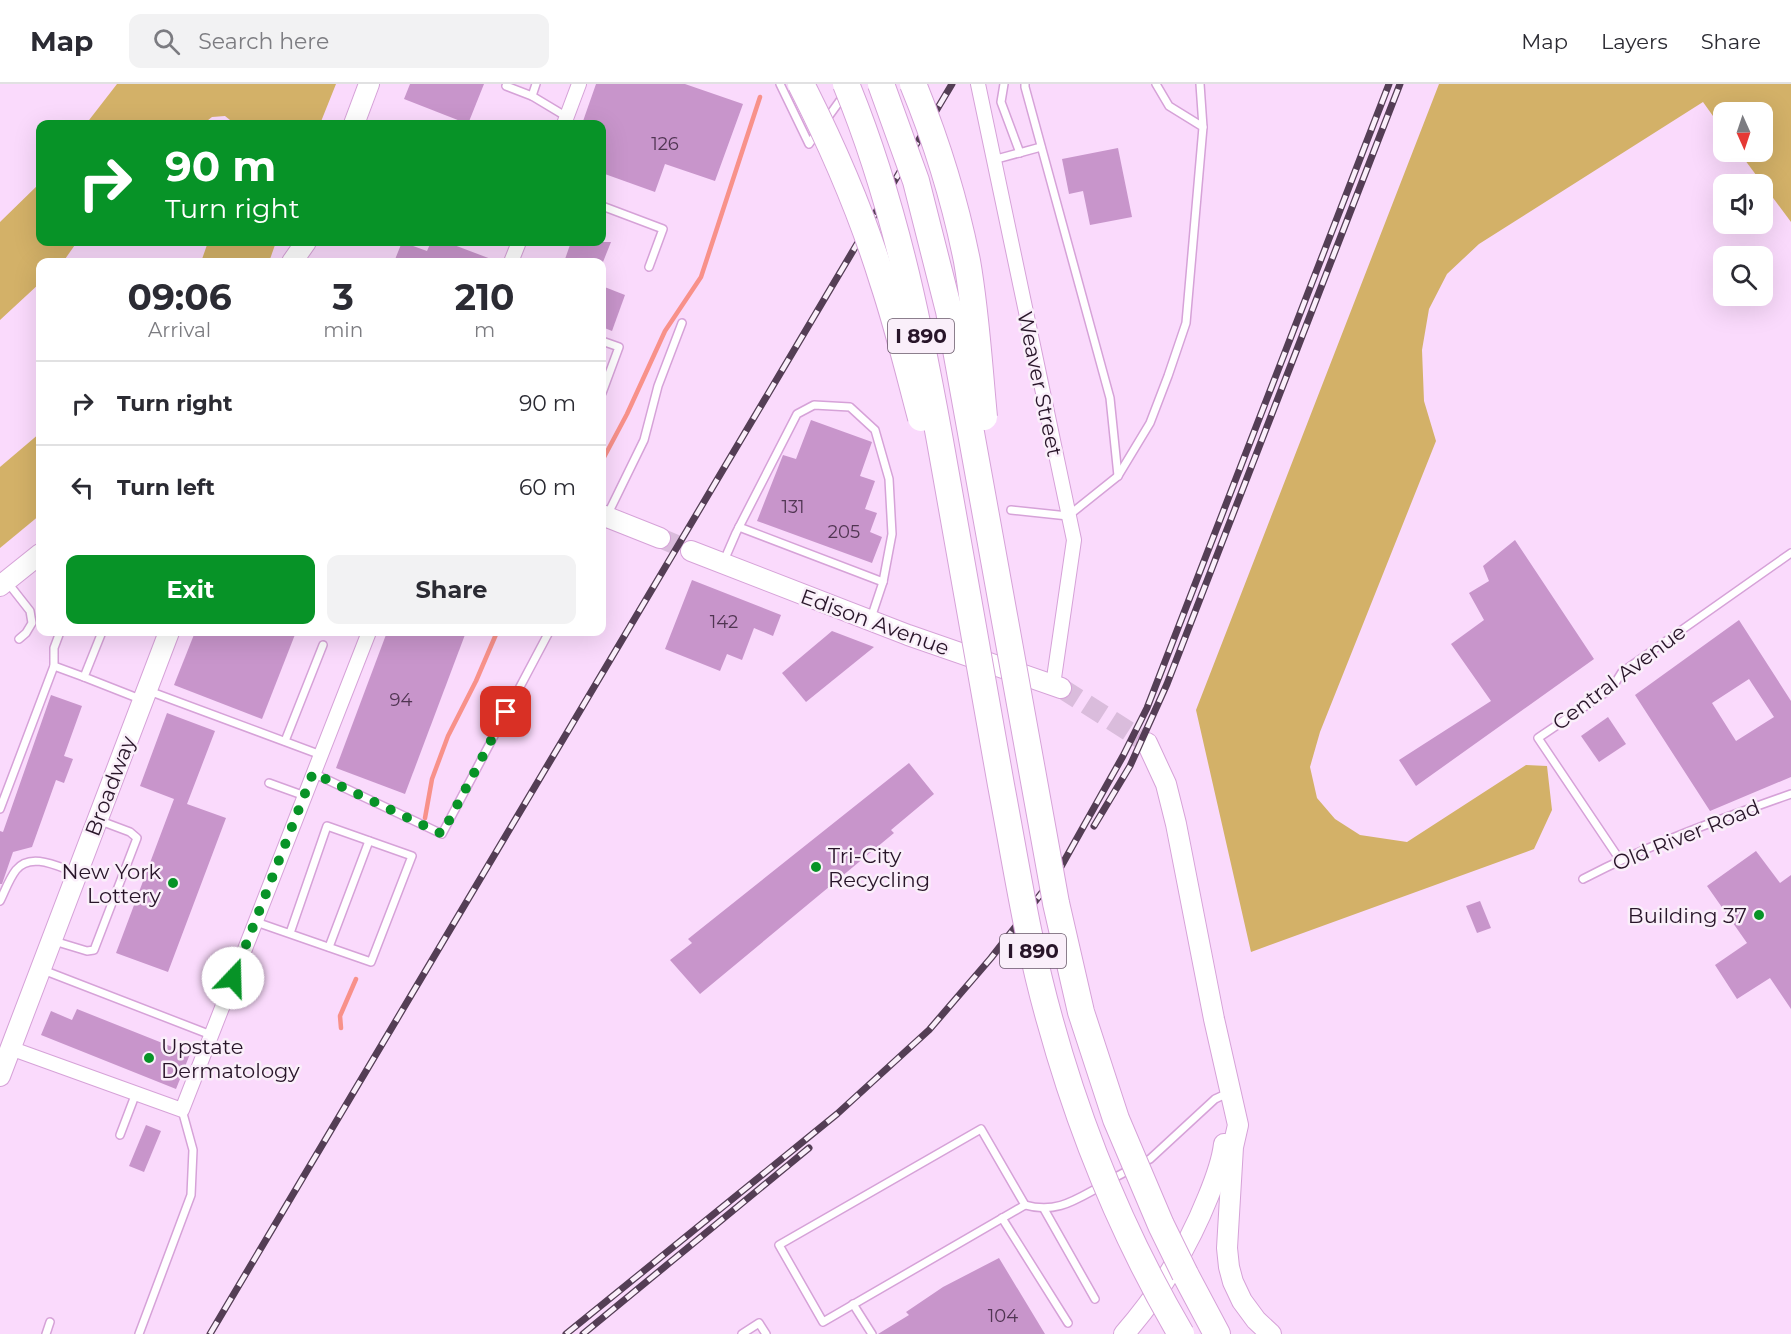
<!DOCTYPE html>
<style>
:root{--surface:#fff;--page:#f2f2f3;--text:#2b2b33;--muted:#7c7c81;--line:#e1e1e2;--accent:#079327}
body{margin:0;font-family:Montserrat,sans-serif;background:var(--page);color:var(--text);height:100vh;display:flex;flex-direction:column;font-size:22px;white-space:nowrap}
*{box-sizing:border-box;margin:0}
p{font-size:20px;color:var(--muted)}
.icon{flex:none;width:33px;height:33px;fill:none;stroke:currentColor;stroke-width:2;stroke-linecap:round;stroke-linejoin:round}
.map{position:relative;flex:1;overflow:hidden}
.panel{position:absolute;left:36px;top:174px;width:570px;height:378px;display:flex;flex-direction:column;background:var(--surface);border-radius:12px;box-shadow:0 6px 24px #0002}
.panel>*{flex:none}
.top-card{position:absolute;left:36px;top:36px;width:570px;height:126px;border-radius:12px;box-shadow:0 6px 24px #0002;background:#079327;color:#fff;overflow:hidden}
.needle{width:39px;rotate:177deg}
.fabs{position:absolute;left:1713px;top:18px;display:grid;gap:12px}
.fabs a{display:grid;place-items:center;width:60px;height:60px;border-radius:12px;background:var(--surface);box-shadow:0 6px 24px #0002;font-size:30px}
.pin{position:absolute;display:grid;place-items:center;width:51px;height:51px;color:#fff;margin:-26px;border-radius:12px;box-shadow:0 3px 9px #0006}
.me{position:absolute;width:66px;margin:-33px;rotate:21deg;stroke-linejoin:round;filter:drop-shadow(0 0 4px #0008)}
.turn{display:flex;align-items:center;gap:21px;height:126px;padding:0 30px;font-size:27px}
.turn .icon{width:78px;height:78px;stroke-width:2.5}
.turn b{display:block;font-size:42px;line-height:51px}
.eta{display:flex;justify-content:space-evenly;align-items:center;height:102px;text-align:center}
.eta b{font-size:36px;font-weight:700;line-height:42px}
.primary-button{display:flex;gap:12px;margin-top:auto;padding:12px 30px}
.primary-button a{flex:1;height:69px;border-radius:12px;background:var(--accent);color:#fff;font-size:24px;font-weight:700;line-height:69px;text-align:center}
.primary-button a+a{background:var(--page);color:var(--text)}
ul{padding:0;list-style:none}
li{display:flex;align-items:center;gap:18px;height:84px;padding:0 30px;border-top:2px solid var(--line)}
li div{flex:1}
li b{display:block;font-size:22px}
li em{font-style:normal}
header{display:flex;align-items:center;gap:36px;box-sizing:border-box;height:84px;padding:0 30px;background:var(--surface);border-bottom:2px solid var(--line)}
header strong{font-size:28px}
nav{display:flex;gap:33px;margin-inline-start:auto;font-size:21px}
.search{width:420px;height:54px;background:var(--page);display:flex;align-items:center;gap:15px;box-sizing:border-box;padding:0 21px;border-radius:12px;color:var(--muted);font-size:22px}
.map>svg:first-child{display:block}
.green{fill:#d3b168}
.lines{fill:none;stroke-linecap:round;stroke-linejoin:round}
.stream{stroke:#f8918a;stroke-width:4.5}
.building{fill:#c895cb;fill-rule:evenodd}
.secondary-tunnel{stroke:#dabcdc;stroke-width:20;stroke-dasharray:20 10;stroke-linecap:butt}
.lane-casing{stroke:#d6a2d8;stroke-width:10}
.street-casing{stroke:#d6a2d8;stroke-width:16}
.secondary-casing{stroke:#d6a2d8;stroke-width:22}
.highway-casing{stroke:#d6a2d8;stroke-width:28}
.lane{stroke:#fff;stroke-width:7}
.street{stroke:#fff;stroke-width:14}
.secondary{stroke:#fff;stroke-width:20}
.highway{stroke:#fff;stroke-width:26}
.rail-casing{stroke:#543e55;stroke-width:7}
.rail{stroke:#faeffa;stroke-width:4.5;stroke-dasharray:14;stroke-linecap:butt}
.highway-bridge-casing{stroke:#d6a2d8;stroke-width:28;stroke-linecap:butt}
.highway-bridge{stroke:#fff;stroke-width:26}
.route{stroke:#079327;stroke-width:10;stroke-dasharray:0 18}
.poi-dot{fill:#079327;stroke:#faeffa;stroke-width:2}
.labels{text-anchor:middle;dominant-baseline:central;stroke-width:5;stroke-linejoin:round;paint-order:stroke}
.number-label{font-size:18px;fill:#503552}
.shield{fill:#faeffa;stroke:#675668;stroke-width:1.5}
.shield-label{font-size:20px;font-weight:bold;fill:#281529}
.street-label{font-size:21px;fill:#281529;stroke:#faeffa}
.poi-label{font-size:21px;fill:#281529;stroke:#faeffa;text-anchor:start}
</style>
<header>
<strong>Map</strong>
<div class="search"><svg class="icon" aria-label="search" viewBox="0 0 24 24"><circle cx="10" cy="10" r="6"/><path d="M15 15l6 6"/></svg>Search here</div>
<nav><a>Map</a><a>Layers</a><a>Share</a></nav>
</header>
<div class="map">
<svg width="1791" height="1250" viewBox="0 0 1791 1250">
<rect width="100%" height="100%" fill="#fadafc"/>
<!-- green -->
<g class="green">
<path d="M117 0H336L320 40H235L225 32 212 33 203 40H86Z"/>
<path d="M1439 0H1791V138L1739 68H1762V28H1724L1723 46 1703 18 1479 160 1447 190 1429 225 1422 266 1424 317 1436 357 1320 648 1310 683 1317 714 1335 735 1360 751 1407 758 1526 681 1547 682 1552 726 1534 765 1251 868 1196 626Z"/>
<path d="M40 99V158H77L63 178H40V199L0 236V138Z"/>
<path d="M208 158H276L269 178H201Z"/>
<path d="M40 349V431L0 464V383Z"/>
</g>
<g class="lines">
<!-- stream -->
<g class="stream">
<path d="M602 377 627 330 665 247 701 193 760 13"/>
<path d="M425 734 432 695 448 652 476 597 497 548"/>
<path d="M341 944 340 932 356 895"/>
</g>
</g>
<!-- building -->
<g class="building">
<path d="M410 0H484L468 40 404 15Z"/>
<path d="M596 0H685L743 20 715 97 665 80 655 108 602 89V40H582Z"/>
<path d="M1118 64 1132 133 1090 141 1083 107 1069 110 1062 75Z"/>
<path d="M402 158 427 167 431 158H446L499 178H394Z"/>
<path d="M571 158H611L603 178H564Z"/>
<path d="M602 202 625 211 612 247 602 243Z"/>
<path d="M811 336 872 358 860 392 875 397 865 425 877 429 870 448 882 453 872 479 757 437 783 371 796 375Z"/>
<path d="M1515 456 1594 575 1416 702 1399 676 1491 617 1451 560 1484 536 1469 509 1489 497 1483 482Z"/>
<path d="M692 496 781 531 773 552 754 544 742 576 727 570 720 587 665 565Z"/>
<path d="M1739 536 1791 617V693L1710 727 1635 611ZM1749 595 1774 633 1736 657 1712 619Z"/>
<path d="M832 547 874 563 806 618 782 589Z"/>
<path d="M195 548H296L262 635 174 601Z"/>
<path d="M387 548H466L405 710 336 684Z"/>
<path d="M51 611 82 622 64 672 73 675 64 699 56 696 32 763 13 768 2 800H0V747L3 748Z"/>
<path d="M167 629 215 647 187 720 226 734 168 888 116 869 174 715 140 702Z"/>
<path d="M1608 633 1626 660 1599 678 1581 652Z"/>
<path d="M909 679 934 710 891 746 894 749 700 910 670 876 692 859 688 855Z"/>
<path d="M1756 767 1780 799 1791 791V925L1770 894 1737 915 1715 881 1747 859 1707 802Z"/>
<path d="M1480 817 1491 844 1477 849 1466 822Z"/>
<path d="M77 925 190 970 176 1005 41 951 51 927 72 936Z"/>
<path d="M146 1041 161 1047 144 1088 129 1082Z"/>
<path d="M999 1174 1045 1250H878L909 1231 906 1228 943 1203Z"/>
</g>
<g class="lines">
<!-- secondary-tunnel -->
<g class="secondary-tunnel">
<path d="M660 454 691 467"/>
<path d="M1061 604 1147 659"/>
</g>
<defs>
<g id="lane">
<path d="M507 0 506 2 532 12"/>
<path d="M536 0 532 12 567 33"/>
<path d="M780 0 809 60 818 47"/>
<path d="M1004 0 1001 18 1020 69"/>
<path d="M1025 0V3L1110 314 1118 392"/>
<path d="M1200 0 1203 43"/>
<path d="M826 36 844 11"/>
<path d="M993 76 1041 63"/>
<path d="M602 122 663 145 649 183"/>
<path d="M602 257 619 263 602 309"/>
<path d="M1011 426 1068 432 1118 392 1150 339 1168 292 1186 239 1203 43 1169 22 1156 0"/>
<path d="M602 442 644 356 658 302 682 239"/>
<path d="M739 443 883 498"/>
<path d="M723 479 736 449 797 330 814 321 850 323 875 346 889 395 892 450 883 498 871 534"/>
<path d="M8 499 30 527 32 539 26 549 19 555"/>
<path d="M102 548 84 593 140 615"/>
<path d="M54 582V564L60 548"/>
<path d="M149 607 321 671"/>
<path d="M285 657 323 561"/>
<path d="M313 689 442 750 549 548"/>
<path d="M269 699 305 712"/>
<path d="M0 725 54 582 84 593"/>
<path d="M1620 776 1538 654 1612 604 1622 588 1791 469"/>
<path d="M1583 795C1650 760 1720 735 1791 710"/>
<path d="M0 817C5 807 9 795 16 786 30 768 57 782 74 788"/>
<path d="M256 838 371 878 412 772 327 742 290 849"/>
<path d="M54 857 87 867 94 866 137 754 130 748 98 736"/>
<path d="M329 863 369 757"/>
<path d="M43 886 211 951"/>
<path d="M981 1045 1025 1121 823 1238 779 1161Z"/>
<path d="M120 1051 136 1009"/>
<path d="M1110 1096 1150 1075 1215 1015 1228 1009"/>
<path d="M1025 1121C1056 1130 1075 1116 1101 1102"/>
<path d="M1044 1125 1095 1215"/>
<path d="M1002 1134 1068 1239"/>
<path d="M853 1220 872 1250"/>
<path d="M46 1250 50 1238"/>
<path d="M139 1250 191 1111 193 1066 182 1026"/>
<path d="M742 1250 759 1239 766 1250"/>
</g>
<g id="street">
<path d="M978 0 1074 456 1053 601"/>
<path d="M564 40 579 0"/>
<path d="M511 178 519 158"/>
<path d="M10 964 182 1026 369 548"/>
</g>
<g id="secondary">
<path d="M354 40 369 0"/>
<path d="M292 178 306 158"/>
<path d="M602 431 660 454"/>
<path d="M691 467 908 551 1061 604"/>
<path d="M0 502 40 470"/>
<path d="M1147 659 1166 700 1176 740 1214 935 1238 1041 1233 1063 1227 1164 1229 1183 1233 1198 1242 1217 1256 1236 1271 1250"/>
<path d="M0 992 169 548"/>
<path d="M1124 1250C1160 1209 1188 1163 1208 1113 1215 1096 1222 1078 1224 1060"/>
</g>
<path id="highway" d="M1185 1190 1217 1250"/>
</defs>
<!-- lane casing -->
<use href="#lane" class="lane-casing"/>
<!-- street casing -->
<use href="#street" class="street-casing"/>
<!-- secondary casing -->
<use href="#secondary" class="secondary-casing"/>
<!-- highway casing -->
<use href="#highway" class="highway-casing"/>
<!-- lane -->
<use href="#lane" class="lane"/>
<!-- street -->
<use href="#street" class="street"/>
<!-- secondary -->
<use href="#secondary" class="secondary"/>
<!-- highway -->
<use href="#highway" class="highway"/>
<defs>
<g id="rail">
<path d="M1094 742 1130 682 1167 600 1400 0"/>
<path d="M210 1250 952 0"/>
<path d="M566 1250 837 1030 929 946 991 874 1058 788 1123 672 1147 624 1389 0"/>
<path d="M583 1250 809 1064"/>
</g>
</defs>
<!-- rail casing -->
<use href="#rail" class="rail-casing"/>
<!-- rail -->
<use href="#rail" class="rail"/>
<defs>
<g id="highway-bridge">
<path d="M801 0C833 63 862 130 883 198 898 243 909 289 921 334"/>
<path d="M846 0C897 124 922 254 945 385 964 490 983 595 1001 701 1016 780 1028 860 1050 937 1080 1046 1124 1153 1181 1250"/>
<path d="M881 0 916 97 949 227 1056 819 1081 928 1116 1035 1161 1141 1185 1190"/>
<path d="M913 0C936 56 955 117 967 177 976 228 979 281 984 333"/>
</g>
</defs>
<!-- highway-bridge casing -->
<use href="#highway-bridge" class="highway-bridge-casing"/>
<!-- highway-bridge -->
<use href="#highway-bridge" class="highway-bridge"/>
</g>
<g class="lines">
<!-- route -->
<path class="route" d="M233 894 313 689 442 750 506 628"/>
</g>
<!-- markers -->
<g class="poi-dot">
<circle cx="816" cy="783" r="6"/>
<circle cx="173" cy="799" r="6"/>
<circle cx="1759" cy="831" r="6"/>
<circle cx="149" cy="974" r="6"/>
</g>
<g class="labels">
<!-- number labels -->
<g class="number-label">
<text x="665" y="60">126</text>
<text x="793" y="423">131</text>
<text x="844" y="448">205</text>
<text x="724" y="538">142</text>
<text x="401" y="616">94</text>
<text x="1003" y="1232">104</text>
</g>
<!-- shield labels -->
<g class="shield">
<rect x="888" y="235" width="66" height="34" rx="4.5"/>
<rect x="1000" y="850" width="66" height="34" rx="4.5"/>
</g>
<g class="shield-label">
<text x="921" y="252">I 890</text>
<text x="1033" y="867">I 890</text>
</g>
<!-- street labels -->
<g class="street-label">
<text transform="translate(1040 300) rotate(78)">Weaver Street</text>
<text transform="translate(875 538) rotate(20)">Edison Avenue</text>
<text transform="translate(1619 593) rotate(-37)">Central Avenue</text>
<text transform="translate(110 702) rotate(-69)">Broadway</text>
<text transform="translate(1686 751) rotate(-22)">Old River Road</text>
</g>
<!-- poi labels -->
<g class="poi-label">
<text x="828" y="771">Tri-City<tspan x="828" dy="24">Recycling</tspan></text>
<text x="161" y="787" text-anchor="end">New York<tspan x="161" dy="24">Lottery</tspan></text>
<text x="1747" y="831" text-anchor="end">Building 37</text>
<text x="161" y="962">Upstate<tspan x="161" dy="24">Dermatology</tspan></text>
</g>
</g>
</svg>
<div class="fabs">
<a><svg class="needle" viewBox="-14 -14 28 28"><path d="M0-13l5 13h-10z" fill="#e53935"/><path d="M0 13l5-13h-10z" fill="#7c7c81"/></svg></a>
<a><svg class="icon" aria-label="sound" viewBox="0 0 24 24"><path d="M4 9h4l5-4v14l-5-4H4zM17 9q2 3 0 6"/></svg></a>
<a><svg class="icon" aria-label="search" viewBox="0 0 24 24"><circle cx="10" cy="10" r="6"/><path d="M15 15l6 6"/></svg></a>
</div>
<div class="pin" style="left:506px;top:628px;background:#d93025"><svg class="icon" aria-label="arrive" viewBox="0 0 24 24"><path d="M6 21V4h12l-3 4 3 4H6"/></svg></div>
<svg class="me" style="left:233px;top:894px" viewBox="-20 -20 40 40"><circle r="19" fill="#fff"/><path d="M0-13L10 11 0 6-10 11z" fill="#079327"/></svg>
<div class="top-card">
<div class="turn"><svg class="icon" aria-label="right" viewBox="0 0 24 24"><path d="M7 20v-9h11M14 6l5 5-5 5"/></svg><div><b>90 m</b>Turn right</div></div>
</div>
<section class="panel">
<div class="eta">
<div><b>09:06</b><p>Arrival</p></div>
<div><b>3</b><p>min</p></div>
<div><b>210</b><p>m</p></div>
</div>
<ul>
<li><svg class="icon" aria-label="right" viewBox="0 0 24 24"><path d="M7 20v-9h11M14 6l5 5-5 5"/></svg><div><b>Turn right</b></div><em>90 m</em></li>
<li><svg class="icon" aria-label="left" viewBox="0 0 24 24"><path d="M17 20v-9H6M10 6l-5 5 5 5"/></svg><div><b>Turn left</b></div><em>60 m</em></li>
</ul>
<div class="primary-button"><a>Exit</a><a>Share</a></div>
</section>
</div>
